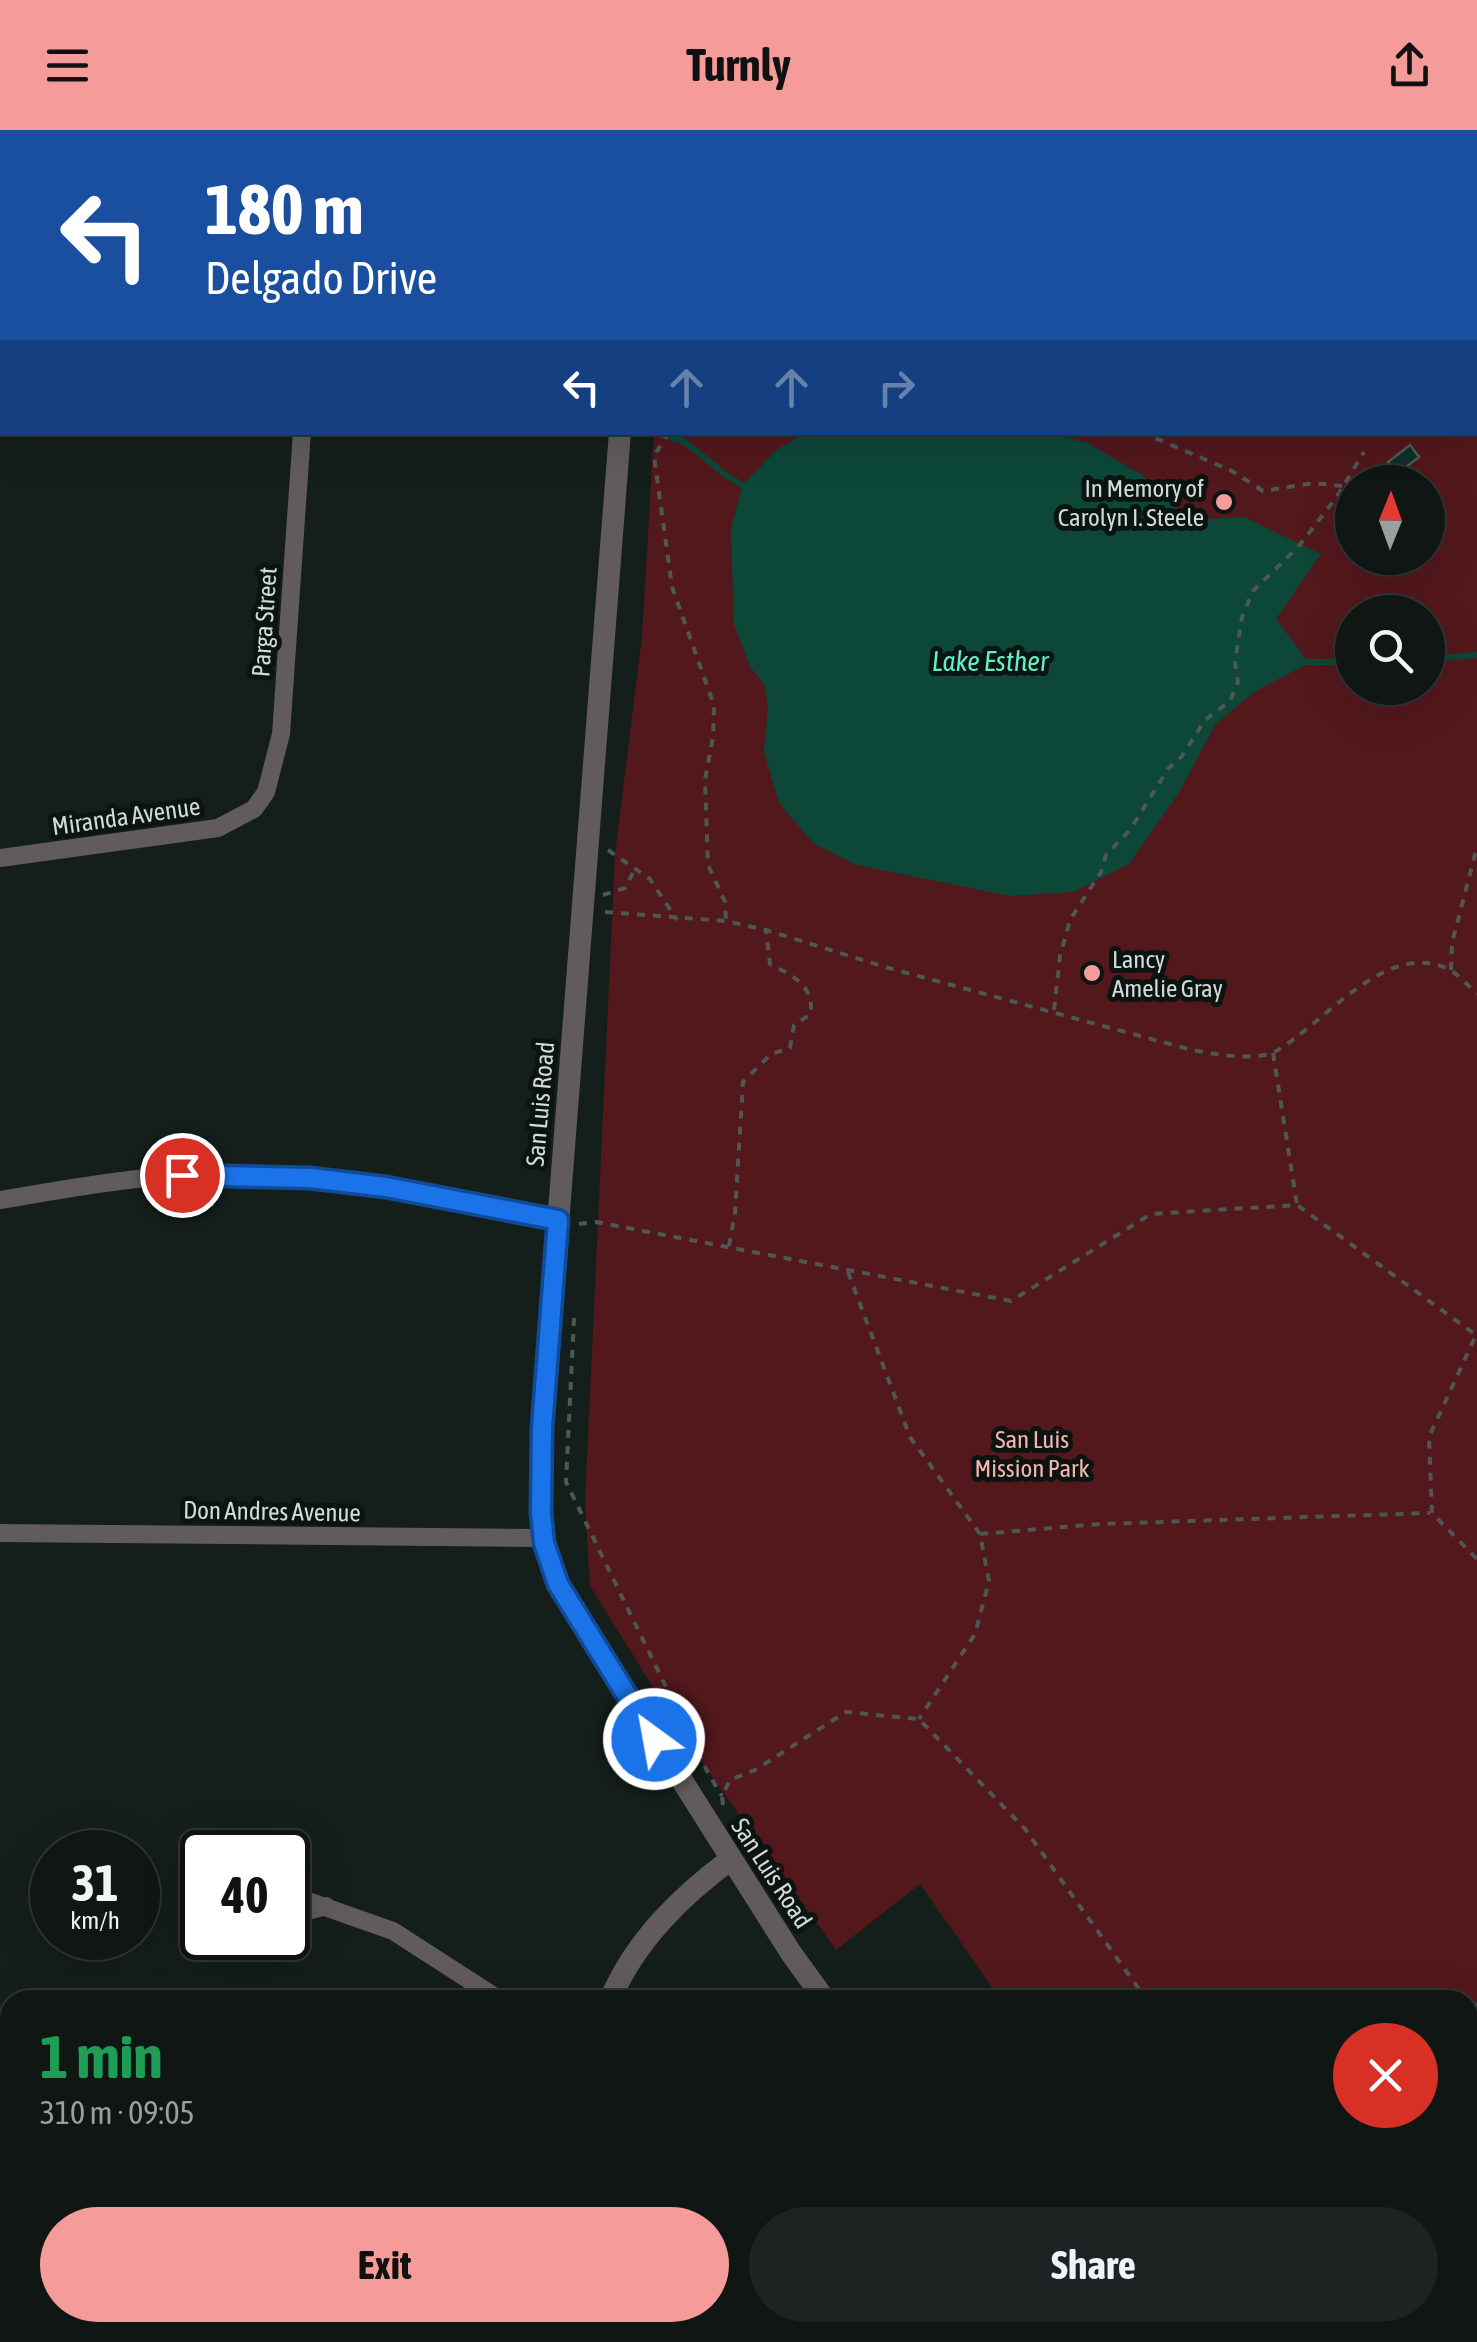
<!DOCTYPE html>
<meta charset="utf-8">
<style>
:root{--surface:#0f1614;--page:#1d2322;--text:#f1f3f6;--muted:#9b9fa0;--line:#2f3534;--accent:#f59b9a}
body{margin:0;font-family:"Asap Condensed",sans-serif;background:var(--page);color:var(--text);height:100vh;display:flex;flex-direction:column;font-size:38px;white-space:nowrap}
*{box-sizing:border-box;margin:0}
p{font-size:32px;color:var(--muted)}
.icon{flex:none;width:55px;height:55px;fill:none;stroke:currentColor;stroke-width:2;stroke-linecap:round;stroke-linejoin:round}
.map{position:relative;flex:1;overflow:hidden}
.side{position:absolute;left:0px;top:1860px;width:1478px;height:352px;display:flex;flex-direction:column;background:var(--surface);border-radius:30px 30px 0 0;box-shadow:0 10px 40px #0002,0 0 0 2px var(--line)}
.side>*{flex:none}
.banner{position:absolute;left:0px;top:0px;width:1478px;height:305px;box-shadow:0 10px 40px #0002,0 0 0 2px var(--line);background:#1a4fa0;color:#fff;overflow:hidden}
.needle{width:65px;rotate:1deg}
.buttons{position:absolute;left:1335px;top:335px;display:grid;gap:20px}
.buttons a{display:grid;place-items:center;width:110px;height:110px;border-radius:50%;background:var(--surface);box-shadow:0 10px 40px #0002,0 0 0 2px var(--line);font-size:50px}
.speed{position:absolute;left:30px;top:1700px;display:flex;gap:20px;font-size:50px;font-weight:700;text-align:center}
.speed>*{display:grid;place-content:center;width:130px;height:130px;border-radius:50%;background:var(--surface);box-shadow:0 10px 40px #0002,0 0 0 2px var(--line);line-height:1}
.speed small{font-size:25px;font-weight:400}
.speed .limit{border:5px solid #111;border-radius:15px;background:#fff;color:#111}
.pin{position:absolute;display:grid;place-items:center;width:85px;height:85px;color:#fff;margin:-42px;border:5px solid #fff;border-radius:50%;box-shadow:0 2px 10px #0007}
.me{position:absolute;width:110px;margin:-55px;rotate:328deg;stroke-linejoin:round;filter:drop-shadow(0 0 8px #0008)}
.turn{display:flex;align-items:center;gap:35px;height:210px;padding:0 40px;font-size:45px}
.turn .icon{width:130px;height:130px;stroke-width:2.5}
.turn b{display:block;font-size:70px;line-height:85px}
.lanes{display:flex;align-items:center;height:95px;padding:0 40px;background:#0003;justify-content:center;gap:50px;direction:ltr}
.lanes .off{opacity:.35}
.round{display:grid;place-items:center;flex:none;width:105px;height:105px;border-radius:52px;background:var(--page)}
.head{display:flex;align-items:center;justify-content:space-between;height:170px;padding:0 40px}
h1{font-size:60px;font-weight:700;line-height:75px;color:#1e9e55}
.primary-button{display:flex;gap:20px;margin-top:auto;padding:20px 40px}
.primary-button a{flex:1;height:115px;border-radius:60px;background:var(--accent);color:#111;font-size:40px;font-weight:700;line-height:115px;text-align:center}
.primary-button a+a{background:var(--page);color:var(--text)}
header{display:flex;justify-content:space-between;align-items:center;height:130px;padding:0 40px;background:var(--accent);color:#111;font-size:45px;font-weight:700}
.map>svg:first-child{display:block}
.green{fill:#53181c;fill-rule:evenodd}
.water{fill:#0c4738}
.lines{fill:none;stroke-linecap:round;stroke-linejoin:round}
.stream{stroke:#0c4738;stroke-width:6}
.building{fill:#103128;stroke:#4f5a56;stroke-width:2.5}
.path{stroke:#4e5754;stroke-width:4;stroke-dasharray:8 8;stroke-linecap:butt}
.service{stroke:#615c5b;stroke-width:9}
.minor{stroke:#615c5b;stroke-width:18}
.tertiary{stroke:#615c5b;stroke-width:22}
.route-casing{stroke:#114b97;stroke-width:25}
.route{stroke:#1a73e8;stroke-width:18}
.poi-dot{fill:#f59b9a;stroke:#0b1411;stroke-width:4}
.labels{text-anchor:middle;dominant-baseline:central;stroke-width:10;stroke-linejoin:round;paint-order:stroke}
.poi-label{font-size:25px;fill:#d4dad8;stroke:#0b1411;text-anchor:end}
.street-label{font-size:25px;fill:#d4dad8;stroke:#0b1411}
.park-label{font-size:25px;fill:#f8b3b1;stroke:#0b1411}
.water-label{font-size:28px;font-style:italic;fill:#62efc8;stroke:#0b1411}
</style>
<header><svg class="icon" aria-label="menu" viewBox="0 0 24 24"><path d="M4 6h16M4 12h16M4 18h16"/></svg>Turnly<svg class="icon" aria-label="share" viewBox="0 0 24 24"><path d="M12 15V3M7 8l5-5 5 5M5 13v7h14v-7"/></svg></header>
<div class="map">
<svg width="1477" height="2212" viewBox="0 0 1477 2212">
<rect width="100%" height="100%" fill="#141e1a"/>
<!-- green -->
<path class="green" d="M670 0H1477V2212H1241L1234 2203 1468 2202V1870H1001L920 1754 836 1820 686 1610 590 1456 585 1372 615 724 642 506 654 303 1475 302V2H669ZM1352 352H1428V428H1352ZM1352 482H1428V558H1352Z"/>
<!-- water -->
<path class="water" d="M808 302 1047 303 1088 313 1142 345 1188 390 1244 387 1321 424 1276 489 1309 533 1254 562 1215 595 1180 661 1129 734 1073 762 1010 766 857 735 814 714 779 673 764 622 768 576 764 554 750 537 734 494 731 399 742 356 776 320Z"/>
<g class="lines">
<!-- stream -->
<g class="stream">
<path d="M252 0 255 2"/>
<path d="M652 302 685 312 727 346 749 359"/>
<path d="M1428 529 1477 525"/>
<path d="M1304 532H1352"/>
</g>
</g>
<!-- building -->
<path class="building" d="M1410 315 1419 327 1397 344 1388 332Z"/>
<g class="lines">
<!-- path -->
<g class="path">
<path d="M1212 0 1222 2"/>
<path d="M706 2 707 0"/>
<path d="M1329 2 1335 0"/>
<path d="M1475 58 1477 59"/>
<path d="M1475 116 1477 107"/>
<path d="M669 302 654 326 672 457 714 575 713 607 705 650 708 735 725 772 726 791"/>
<path d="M1141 302 1232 341 1263 361 1314 353 1342 356"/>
<path d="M608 720 650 749 677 790"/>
<path d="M603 765 625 758 635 739"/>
<path d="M605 782 726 791 766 800 885 837 1192 920C1214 924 1256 932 1276 921 1324 894 1386 809 1448 839 1459 844 1468 856 1477 864"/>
<path d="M1451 840 1452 813 1477 717"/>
<path d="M1054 880 1060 826 1070 790 1101 742 1106 725 1130 700 1168 639 1182 626 1205 590 1230 571 1238 552 1235 532 1242 487 1253 461 1298 417 1336 368 1364 322"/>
<path d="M1273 923 1297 1075"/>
<path d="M579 1094 596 1092 1011 1171 1151 1084 1297 1075 1476 1205 1429 1307 1432 1383 1477 1429"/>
<path d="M729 1116 735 1083 743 952 771 924 790 918 794 895 811 884C813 854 794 847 770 834L766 800"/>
<path d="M848 1142 910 1307 980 1404 989 1451 975 1504 919 1589"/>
<path d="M574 1188 566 1352 708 1643 722 1666"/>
<path d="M980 1404 1100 1394 1430 1383"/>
<path d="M723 1675 722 1666 730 1650 755 1640 846 1582 919 1589 1025 1699 1141 1862 1143 1870"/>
<path d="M1477 1873 1472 1886 1477 1909"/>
<path d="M1468 1967 1477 1975"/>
</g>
<!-- service -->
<path class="service" d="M1475 265 1477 268"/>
<!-- minor -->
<g class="minor">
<path d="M215 0 218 2"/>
<path d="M293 0 296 2"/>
<path d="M0 728 218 698 254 679 266 662 281 604 302 302"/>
<path d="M0 1070C60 1060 120 1049 181 1045 309 1038 433 1066 558 1090"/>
<path d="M0 1403 543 1408"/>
<path d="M288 1764 393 1801 500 1870"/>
<path d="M288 1786 326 1776"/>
<path d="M0 2059 10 2066"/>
<path d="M640 2202 652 2212"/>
</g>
<!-- tertiary -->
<g class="tertiary">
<path d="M640 2V0"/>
<path d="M620 302 542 1298 541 1383 544 1413 558 1454 791 1823 825 1870"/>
<path d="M610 1870C635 1811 680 1767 731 1729"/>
<path d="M1032 2202 1037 2212"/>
<path d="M318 2212 330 2202"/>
</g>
</g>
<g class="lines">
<defs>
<path id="route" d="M182 1045 310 1048 386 1057 558 1090 542 1298 541 1383 544 1413 558 1454 654 1609"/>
</defs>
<!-- route casing -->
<use href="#route" class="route-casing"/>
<!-- route -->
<use href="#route" class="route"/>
</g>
<!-- markers -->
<g class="poi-dot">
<circle cx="1224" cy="372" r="10"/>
<circle cx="1092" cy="843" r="10"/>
</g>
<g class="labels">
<!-- poi labels -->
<g class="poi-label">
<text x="1204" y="358">In Memory of<tspan x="1204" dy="29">Carolyn I. Steele</tspan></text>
<text x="1112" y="829" text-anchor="start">Lancy<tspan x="1112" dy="29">Amelie Gray</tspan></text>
</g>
<!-- street labels -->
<g class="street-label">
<text transform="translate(264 492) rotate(-86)">Parga Street</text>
<text transform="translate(126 686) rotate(-8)">Miranda Avenue</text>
<text transform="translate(540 974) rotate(-85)">San Luis Road</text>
<text transform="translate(272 1381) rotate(1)">Don Andres Avenue</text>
<text transform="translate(772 1743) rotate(57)">San Luis Road</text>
</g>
<!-- park labels -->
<g class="park-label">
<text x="1032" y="1309">San Luis<tspan x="1032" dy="29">Mission Park</tspan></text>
</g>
<!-- water labels -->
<g class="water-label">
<text x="990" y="531">Lake Esther</text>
</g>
</g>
</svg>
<div class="buttons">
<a><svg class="needle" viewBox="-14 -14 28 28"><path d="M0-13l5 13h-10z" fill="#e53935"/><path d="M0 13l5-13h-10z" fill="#9b9fa0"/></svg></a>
<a><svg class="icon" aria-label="search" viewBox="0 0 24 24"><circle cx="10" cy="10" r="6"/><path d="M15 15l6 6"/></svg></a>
</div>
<div class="speed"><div>31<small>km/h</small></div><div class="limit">40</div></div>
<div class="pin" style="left:182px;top:1045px;background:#d93025"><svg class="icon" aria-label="arrive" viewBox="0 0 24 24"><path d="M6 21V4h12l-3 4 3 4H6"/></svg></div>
<svg class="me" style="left:654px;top:1609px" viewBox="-20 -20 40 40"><circle r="17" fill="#1a73e8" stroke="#fff" stroke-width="3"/><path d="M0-11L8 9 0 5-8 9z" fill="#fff"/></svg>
<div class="banner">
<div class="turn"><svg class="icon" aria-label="left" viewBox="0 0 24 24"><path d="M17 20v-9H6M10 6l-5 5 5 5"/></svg><div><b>180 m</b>Delgado Drive</div></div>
<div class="lanes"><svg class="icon" aria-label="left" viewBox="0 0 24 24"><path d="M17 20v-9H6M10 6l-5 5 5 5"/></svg><svg class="icon off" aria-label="ahead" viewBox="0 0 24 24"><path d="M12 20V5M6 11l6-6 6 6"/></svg><svg class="icon off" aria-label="ahead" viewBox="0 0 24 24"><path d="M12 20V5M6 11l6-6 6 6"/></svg><svg class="icon off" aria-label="right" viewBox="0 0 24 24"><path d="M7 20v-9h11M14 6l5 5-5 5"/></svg></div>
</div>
<section class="side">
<div class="head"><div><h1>1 min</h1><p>310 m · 09:05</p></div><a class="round" style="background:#d93025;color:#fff"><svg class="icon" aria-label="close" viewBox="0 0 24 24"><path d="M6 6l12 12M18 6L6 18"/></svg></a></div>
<div class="primary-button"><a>Exit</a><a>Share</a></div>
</section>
</div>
